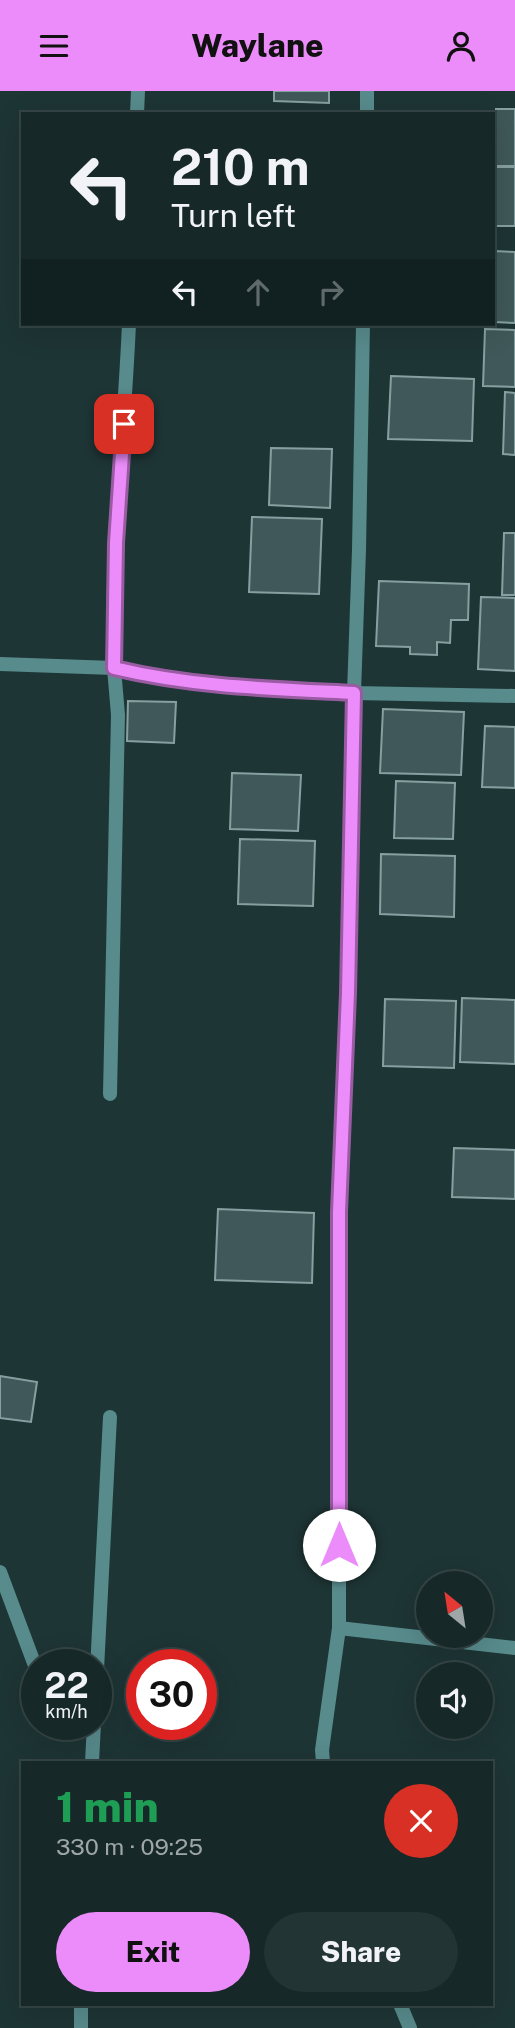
<!DOCTYPE html>
<meta charset="utf-8">
<style>
:root{--surface:#162828;--page:#233434;--text:#f1f3f6;--muted:#9ea6a8;--line:#354445;--accent:#ec8cfa}
body{margin:0;font-family:"Public Sans",sans-serif;background:var(--page);color:var(--text);height:100vh;display:flex;flex-direction:column;font-size:26px;white-space:nowrap}
*{box-sizing:border-box;margin:0}
p{font-size:23px;color:var(--muted)}
.icon{flex:none;width:38px;height:38px;fill:none;stroke:currentColor;stroke-width:2;stroke-linecap:round;stroke-linejoin:round}
.map{position:relative;flex:1;overflow:hidden}
.details{position:absolute;left:21px;top:1670px;width:472px;height:245px;display:flex;flex-direction:column;background:var(--surface);border-radius:0px;box-shadow:0 7px 28px #0002,0 0 0 2px var(--line)}
.details>*{flex:none}
.top-card{position:absolute;left:21px;top:21px;width:474px;height:214px;border-radius:0px;box-shadow:0 7px 28px #0002,0 0 0 2px var(--line);background:#162828;color:var(--text);overflow:hidden}
.needle{width:46px;rotate:330deg}
.fabs{position:absolute;left:416px;top:1480px;display:grid;gap:14px}
.fabs a{display:grid;place-items:center;width:77px;height:77px;border-radius:50%;background:var(--surface);box-shadow:0 7px 28px #0002,0 0 0 2px var(--line);font-size:35px}
.speed{position:absolute;left:21px;top:1558px;display:flex;gap:14px;font-size:35px;font-weight:700;text-align:center}
.speed>*{display:grid;place-content:center;width:91px;height:91px;border-radius:50%;background:var(--surface);box-shadow:0 7px 28px #0002,0 0 0 2px var(--line);line-height:1}
.speed small{font-size:18px;font-weight:400}
.speed .limit{border:10px solid #d22;background:#fff;color:#111}
.pin{position:absolute;display:grid;place-items:center;width:60px;height:60px;color:#fff;margin:-30px;border-radius:14px;box-shadow:0 4px 10px #0006}
.me{position:absolute;width:77px;margin:-38px;rotate:0deg;stroke-linejoin:round;filter:drop-shadow(0 0 5px #0008)}
.turn{display:flex;align-items:center;gap:24px;height:147px;padding:0 35px;font-size:32px}
.turn .icon{width:91px;height:91px;stroke-width:2.5}
.turn b{display:block;font-size:49px;line-height:60px}
.lanes{display:flex;align-items:center;height:66px;padding:0 35px;background:#0003;justify-content:center;gap:35px;direction:ltr}
.lanes .off{opacity:.35}
.round{display:grid;place-items:center;flex:none;width:74px;height:74px;border-radius:37px;background:var(--page)}
.overview{display:flex;align-items:center;justify-content:space-between;height:119px;padding:0 35px}
h1{font-size:42px;font-weight:800;line-height:52px;color:#1e9e55}
.cta{display:flex;gap:14px;margin-top:auto;padding:14px 35px}
.cta a{flex:1;height:80px;border-radius:42px;background:var(--accent);color:#111;font-size:28px;font-weight:800;line-height:80px;text-align:center}
.cta a+a{background:var(--page);color:var(--text)}
header{display:flex;justify-content:space-between;align-items:center;height:91px;padding:0 35px;background:var(--accent);color:#111;font-size:32px;font-weight:800}
.map>svg:first-child{display:block}
.building{fill:#405859;stroke:#86a0a1;stroke-width:2}
.lines{fill:none;stroke-linecap:round;stroke-linejoin:round}
.street{stroke:#588b8c;stroke-width:14}
.route-casing{stroke:#995ba2;stroke-width:18}
.route{stroke:#ec8cfa;stroke-width:12}
</style>
<header><svg class="icon" aria-label="menu" viewBox="0 0 24 24"><path d="M4 6h16M4 12h16M4 18h16"/></svg>Waylane<svg class="icon" aria-label="person" viewBox="0 0 24 24"><circle cx="12" cy="8" r="4"/><path d="M4 21q1-7 8-7t8 7"/></svg></header>
<div class="map">
<svg width="515" height="1937" viewBox="0 0 515 1937">
<rect width="100%" height="100%" fill="#1e3535"/>
<!-- building -->
<g class="building">
<path d="M274 0H329V12L274 10Z"/>
<path d="M496 18H515V75H495Z"/>
<rect x="494" y="76" width="21" height="59"/>
<path d="M494 160 515 161V232L494 231Z"/>
<path d="M485 238 515 239V296L483 295Z"/>
<path d="M391 285 474 288 472 350 388 348Z"/>
<path d="M505 301 515 302V364L503 363Z"/>
<path d="M271 357 332 358 330 417 269 414Z"/>
<path d="M252 426 322 428 319 503 249 501Z"/>
<path d="M504 442H515V504H502Z"/>
<path d="M379 490 469 493 468 529H451L450 552 437 551V564L410 563V556L376 555Z"/>
<path d="M481 506 515 507V580L478 578Z"/>
<path d="M128 610 176 611 174 652 127 650Z"/>
<path d="M383 618 464 621 461 684 380 682Z"/>
<path d="M485 635 515 636V697L482 696Z"/>
<path d="M232 682 301 684 298 740 230 738Z"/>
<path d="M396 690 455 692 453 748 394 747Z"/>
<path d="M240 748 315 750 313 815 238 813Z"/>
<path d="M381 763 455 765 454 826 380 823Z"/>
<path d="M462 907 515 909V973L460 971Z"/>
<path d="M385 908 456 910 454 977 383 975Z"/>
<path d="M454 1057 515 1059V1108L452 1106Z"/>
<path d="M218 1118 314 1122 312 1192 215 1189Z"/>
<path d="M0 1285 37 1291 31 1331 0 1327Z"/>
</g>
<g class="lines">
<!-- street -->
<g class="street">
<path d="M137 23 138 0"/>
<path d="M367 23V0"/>
<path d="M129 233C124 347 110 462 114 577 193 596 273 598 354 602L348 902 339 1121V1537L322 1659 323 1671"/>
<path d="M363 233 359 459 354 602 515 605"/>
<path d="M0 573 114 577 118 624 110 1003"/>
<path d="M0 1481 34 1572"/>
<path d="M339 1537 515 1557"/>
<path d="M96 1598 110 1326"/>
<path d="M92 1671 94 1633"/>
<path d="M400 1913 410 1937"/>
<path d="M81 1937V1913"/>
</g>
</g>
<g class="lines">
<defs>
<path id="route" d="M124 333 116 452 114 577C193 596 273 598 354 602L348 902 339 1121V1454"/>
</defs>
<!-- route casing -->
<use href="#route" class="route-casing"/>
<!-- route -->
<use href="#route" class="route"/>
</g>
</svg>
<div class="fabs">
<a><svg class="needle" viewBox="-14 -14 28 28"><path d="M0-13l5 13h-10z" fill="#e53935"/><path d="M0 13l5-13h-10z" fill="#9ea6a8"/></svg></a>
<a><svg class="icon" aria-label="sound" viewBox="0 0 24 24"><path d="M4 9h4l5-4v14l-5-4H4zM17 9q2 3 0 6"/></svg></a>
</div>
<div class="speed"><div>22<small>km/h</small></div><div class="limit">30</div></div>
<div class="pin" style="left:124px;top:333px;background:#d93025"><svg class="icon" aria-label="arrive" viewBox="0 0 24 24"><path d="M6 21V4h12l-3 4 3 4H6"/></svg></div>
<svg class="me" style="left:339px;top:1454px" viewBox="-20 -20 40 40"><circle r="19" fill="#fff"/><path d="M0-13L10 11 0 6-10 11z" fill="#ec8cfa"/></svg>
<div class="top-card">
<div class="turn"><svg class="icon" aria-label="left" viewBox="0 0 24 24"><path d="M17 20v-9H6M10 6l-5 5 5 5"/></svg><div><b>210 m</b>Turn left</div></div>
<div class="lanes"><svg class="icon" aria-label="left" viewBox="0 0 24 24"><path d="M17 20v-9H6M10 6l-5 5 5 5"/></svg><svg class="icon off" aria-label="ahead" viewBox="0 0 24 24"><path d="M12 20V5M6 11l6-6 6 6"/></svg><svg class="icon off" aria-label="right" viewBox="0 0 24 24"><path d="M7 20v-9h11M14 6l5 5-5 5"/></svg></div>
</div>
<section class="details">
<div class="overview"><div><h1>1 min</h1><p>330 m · 09:25</p></div><a class="round" style="background:#d93025;color:#fff"><svg class="icon" aria-label="close" viewBox="0 0 24 24"><path d="M6 6l12 12M18 6L6 18"/></svg></a></div>
<div class="cta"><a>Exit</a><a>Share</a></div>
</section>
</div>
